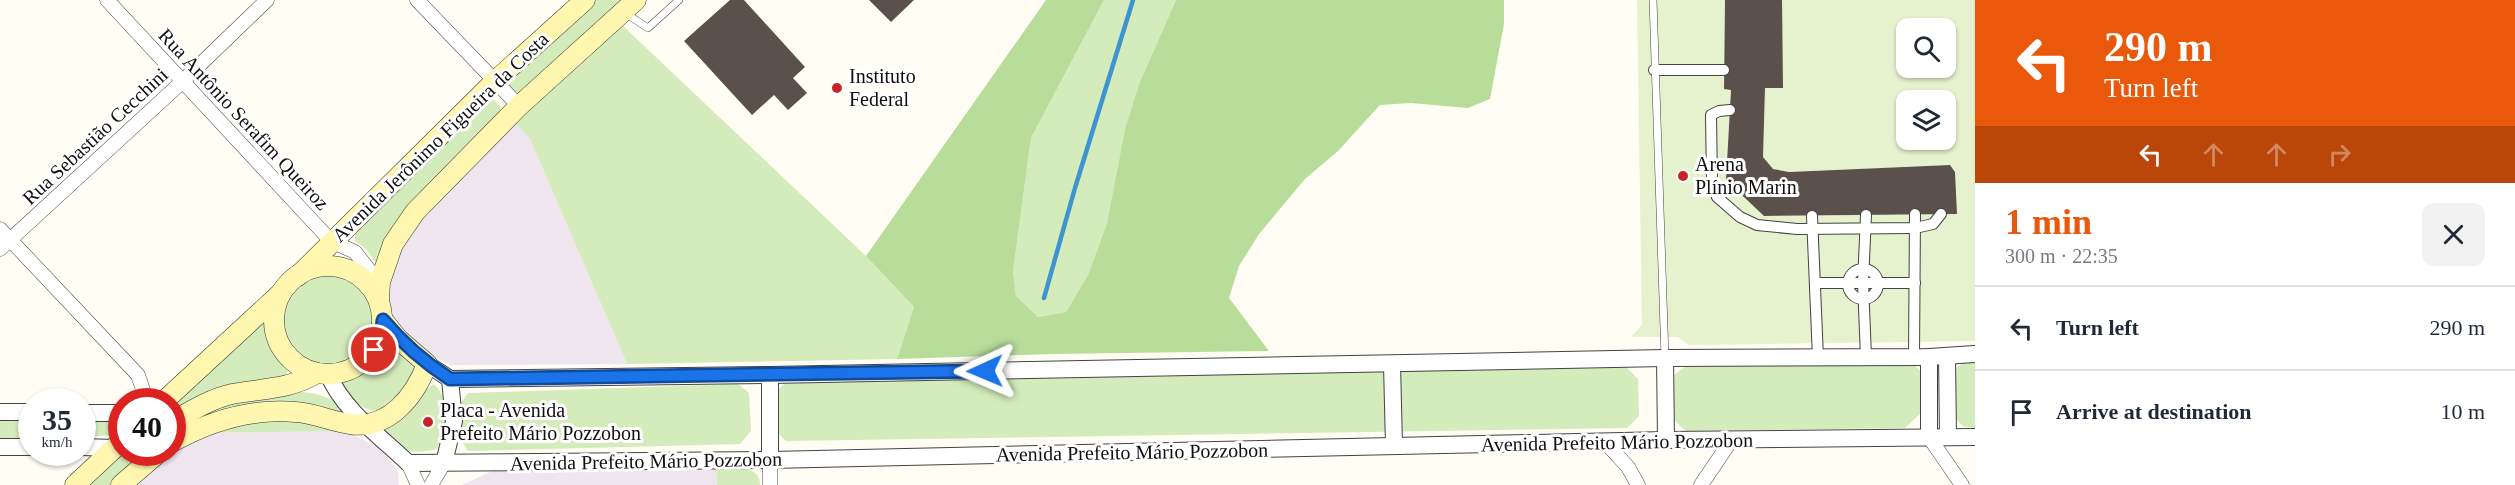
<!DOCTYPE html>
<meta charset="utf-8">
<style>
:root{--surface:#fff;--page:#f2f2f3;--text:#1f2937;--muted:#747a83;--line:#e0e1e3;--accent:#ea580c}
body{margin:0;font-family:"Times New Roman",serif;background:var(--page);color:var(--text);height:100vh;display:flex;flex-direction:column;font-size:22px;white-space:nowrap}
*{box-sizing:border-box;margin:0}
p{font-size:20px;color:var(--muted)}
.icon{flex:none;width:33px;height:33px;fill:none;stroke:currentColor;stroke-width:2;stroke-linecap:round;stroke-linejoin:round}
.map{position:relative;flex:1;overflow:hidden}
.sheet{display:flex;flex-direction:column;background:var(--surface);width:540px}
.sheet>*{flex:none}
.top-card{background:#ea580c;color:#fff;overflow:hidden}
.fabs{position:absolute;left:1896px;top:18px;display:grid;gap:12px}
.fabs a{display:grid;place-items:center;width:60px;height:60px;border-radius:12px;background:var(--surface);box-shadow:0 2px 4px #0004;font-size:30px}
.speed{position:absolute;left:18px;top:388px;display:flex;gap:12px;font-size:30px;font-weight:700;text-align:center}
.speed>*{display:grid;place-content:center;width:78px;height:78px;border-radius:50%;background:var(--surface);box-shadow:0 2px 4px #0004;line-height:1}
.speed small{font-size:15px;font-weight:400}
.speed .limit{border:9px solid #d22;background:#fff;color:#111}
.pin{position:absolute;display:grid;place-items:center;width:51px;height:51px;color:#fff;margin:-26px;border:3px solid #fff;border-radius:50%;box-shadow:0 2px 6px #0007}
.me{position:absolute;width:66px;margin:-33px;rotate:269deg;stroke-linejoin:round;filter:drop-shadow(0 0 4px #0008)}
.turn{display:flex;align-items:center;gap:21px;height:126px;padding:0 30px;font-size:27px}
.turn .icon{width:78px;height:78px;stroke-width:2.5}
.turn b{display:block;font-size:42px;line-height:51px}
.lanes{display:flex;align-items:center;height:57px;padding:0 30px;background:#0003;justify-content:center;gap:30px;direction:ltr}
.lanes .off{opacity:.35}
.round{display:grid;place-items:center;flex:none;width:63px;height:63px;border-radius:12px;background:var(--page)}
.overview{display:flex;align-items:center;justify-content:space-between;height:102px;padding:0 30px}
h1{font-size:36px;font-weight:800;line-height:45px;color:var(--accent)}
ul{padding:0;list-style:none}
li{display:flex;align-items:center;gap:18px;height:84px;padding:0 30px;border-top:2px solid var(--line)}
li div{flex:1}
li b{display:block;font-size:22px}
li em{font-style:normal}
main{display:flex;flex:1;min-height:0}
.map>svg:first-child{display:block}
.industrial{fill:#eee5ef}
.green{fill:#d4ebbb}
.forest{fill:#b8dd9a}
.pitch{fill:#e5f2cd;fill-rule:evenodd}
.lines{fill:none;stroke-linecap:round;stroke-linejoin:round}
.stream{stroke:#3c94d1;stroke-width:4.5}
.building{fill:#5a514c}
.service-casing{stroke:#434343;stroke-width:8}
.pedestrian-casing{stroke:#434343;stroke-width:12}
.minor-casing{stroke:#434343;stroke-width:15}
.tertiary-casing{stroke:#434343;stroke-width:18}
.secondary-casing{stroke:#323232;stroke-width:21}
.service{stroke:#fff;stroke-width:7}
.pedestrian{stroke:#fff;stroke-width:10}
.minor{stroke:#fff;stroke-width:14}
.tertiary{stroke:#fff;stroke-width:16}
.secondary{stroke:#fff7af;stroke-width:20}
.route-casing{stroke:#114b97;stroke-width:15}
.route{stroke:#1a73e8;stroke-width:10}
.poi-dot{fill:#c6232a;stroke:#fff;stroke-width:2}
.labels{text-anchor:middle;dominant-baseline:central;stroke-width:6;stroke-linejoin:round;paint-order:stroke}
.poi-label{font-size:20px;fill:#101010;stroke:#fff;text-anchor:start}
.street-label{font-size:20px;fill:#101010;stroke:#fff}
</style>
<main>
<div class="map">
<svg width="1975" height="485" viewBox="0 0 1975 485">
<rect width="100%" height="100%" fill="#fffdf4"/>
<!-- industrial -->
<g class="industrial">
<path d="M514 122 530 139 627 364 451 365 433 357 406 332 393 316 385 293 402 236Z"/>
<path d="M345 431 380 448 398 471 399 485H130L166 453H172L173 448 203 433Z"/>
<path d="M501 467H716L717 485H462Z"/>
</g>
<!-- green -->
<g class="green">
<path d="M593 0H628L525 92H515L508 84 509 75Z"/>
<path d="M1104 0H1176L1139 84 1125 129 1107 223 1088 275 1066 312 1038 317 1016 296 1013 271 1031 138Z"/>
<path d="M622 25 866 256 914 307 897 359 627 364 530 139 514 122Z"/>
<path d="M493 99 500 106 501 115 381 262 376 263 367 250 355 241V235L483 102Z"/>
<circle cx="327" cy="320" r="45"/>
<path d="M266 317C268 338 273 354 290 368L284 377C242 384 208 388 173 413L172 402Z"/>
<path d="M386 338 413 365 417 374 412 386 381 412C363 411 344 397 341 378 353 377 370 366 377 355 381 350 382 344 386 338Z"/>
<path d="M1968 360H1975V428L1964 427 1953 416V370Z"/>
<path d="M1911 362 1923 374 1922 412 1905 428 1686 431 1672 418 1674 375 1688 365Z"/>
<path d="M1624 365 1638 379 1639 416 1627 428 786 441 774 429 775 393 788 380Z"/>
<path d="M434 384C453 403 447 428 437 449 405 456 405 450 383 430L384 426 415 405 427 389Z"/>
<path d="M738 384 749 393 751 431 740 444 468 451 457 434 460 404 468 393Z"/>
<path d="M303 392C323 394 336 399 348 415L331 413 173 427 232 400Z"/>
<path d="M82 416H121V429L114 435 83 437Z"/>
<rect x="0" y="417" width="31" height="21"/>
<path d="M311 420 345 431 203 433 231 423Z"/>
<path d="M122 453H149L115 485H82Z"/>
<path d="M716 468C731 468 760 463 760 485H717Z"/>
</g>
<!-- forest -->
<path class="forest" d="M1046 0H1104L1031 138 1013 271 1016 296 1038 317 1066 312 1088 275 1107 223 1125 129 1139 84 1176 0H1504V24L1490 99 1468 108 1411 103 1380 105 1338 151 1305 179 1259 234 1239 266 1229 298 1269 351 1053 354 897 359 914 307 866 256Z"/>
<!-- pitch -->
<path class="pitch" d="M1637 0H1725L1724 89 1731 90 1726 180 1765 216 1956 214 1955 172 1950 165 1789 172 1773 169 1763 157 1765 88 1782 0H1975V341L1689 345 1678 337H1631L1642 325ZM1906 28H1946V68H1906ZM1906 100H1946V140H1906Z"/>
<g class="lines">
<!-- stream -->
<path class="stream" d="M1044 298 1075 188 1133 0"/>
</g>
<!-- building -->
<g class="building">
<path d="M730 0H744L805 67 793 78 807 93 788 110 774 95 752 115 684 41Z"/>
<path d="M869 0H914L891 22Z"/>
<path d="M1725 0H1782L1783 88H1765L1763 157 1773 169 1789 172 1950 165 1955 172 1957 214 1764 216 1726 180 1731 90 1724 89Z"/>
</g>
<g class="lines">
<defs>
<g id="service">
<path d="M1653 0 1665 358"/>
<path d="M625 13 648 28 679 0"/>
</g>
<g id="pedestrian">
<path d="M1654 70H1724"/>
<path d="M1730 110 1719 111 1711 115 1712 182 1717 197 1740 217 1757 225 1797 229 1915 228 1933 224 1941 214"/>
<path d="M1866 215 1863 283 1866 357"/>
<path d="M1812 216 1818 358"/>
<circle cx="1863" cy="284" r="15"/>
<path d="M1815 283H1915"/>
<path d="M1914 357 1915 214"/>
</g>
<g id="minor">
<path d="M107 0 331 241 355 252 373 275 371 287"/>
<path d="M417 0 519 106"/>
<path d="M0 229 138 375 147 402"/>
<path d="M0 249 183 81 267 0"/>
<path d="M1929 437 1962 485"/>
<path d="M1604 441 1628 467 1638 485"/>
<path d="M770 460V485"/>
<path d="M408 463 418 485"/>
<path d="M431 485 444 463"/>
<path d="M1701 485 1732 439"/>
</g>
<g id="tertiary">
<path d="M1947 356 1948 437"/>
<path d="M1929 357V437"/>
<path d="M1665 358 1666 440"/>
<path d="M427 364 450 379 770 375 1665 358 1929 357 1975 354"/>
<path d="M1392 364 1394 446"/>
<path d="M328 374C343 410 381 437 408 463L770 460 1666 440 1975 437"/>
<path d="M770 375V460"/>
<path d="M0 412H32"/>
<path d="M82 413H122"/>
<path d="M0 447H32"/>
<path d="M82 447 115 448"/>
<path d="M444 463 454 421 450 379"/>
</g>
<g id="secondary">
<circle cx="328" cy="320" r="54"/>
<path d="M298 276 494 82 585 0"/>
<path d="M379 299 380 282 393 244 415 212 519 106 636 0"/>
<path d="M163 402 281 293"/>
<path d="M172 422C191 411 210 399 232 394 264 388 288 390 317 373"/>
<path d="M172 442C210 421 253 408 296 412 315 413 332 422 350 424 389 430 415 396 427 364L398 339 383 320"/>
<path d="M75 485 122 441"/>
<path d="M121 485 158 453"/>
</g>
</defs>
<!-- service casing -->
<use href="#service" class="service-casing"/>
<!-- pedestrian casing -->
<use href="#pedestrian" class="pedestrian-casing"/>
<!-- minor casing -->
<use href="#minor" class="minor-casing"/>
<!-- tertiary casing -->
<use href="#tertiary" class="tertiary-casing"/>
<!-- secondary casing -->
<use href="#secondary" class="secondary-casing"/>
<!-- service -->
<use href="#service" class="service"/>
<!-- pedestrian -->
<use href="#pedestrian" class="pedestrian"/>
<!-- minor -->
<use href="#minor" class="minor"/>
<!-- tertiary -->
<use href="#tertiary" class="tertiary"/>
<!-- secondary -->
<use href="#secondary" class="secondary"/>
</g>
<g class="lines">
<defs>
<path id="route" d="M374 350 382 330 383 320C403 344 424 362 450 379L985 371"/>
</defs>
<!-- route casing -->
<use href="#route" class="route-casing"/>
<!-- route -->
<use href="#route" class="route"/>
</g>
<!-- markers -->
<g class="poi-dot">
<circle cx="837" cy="88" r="6"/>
<circle cx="1683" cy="176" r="6"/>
<circle cx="428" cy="422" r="6"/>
</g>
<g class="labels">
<!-- poi labels -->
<g class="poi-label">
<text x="849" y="76">Instituto<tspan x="849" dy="23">Federal</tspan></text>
<text x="1695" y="164">Arena<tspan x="1695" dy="23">Plínio Marin</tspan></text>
<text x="440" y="410">Placa - Avenida<tspan x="440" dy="23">Prefeito Mário Pozzobon</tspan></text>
</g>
<!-- street labels -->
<g class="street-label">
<text transform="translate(244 119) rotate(47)">Rua Antônio Serafim Queiroz</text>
<text transform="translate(95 136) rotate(-43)">Rua Sebastião Cecchini</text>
<text transform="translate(440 137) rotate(-44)">Avenida Jerônimo Figueira da Costa</text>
<text transform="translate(1617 442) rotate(-1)">Avenida Prefeito Mário Pozzobon</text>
<text transform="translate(1132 452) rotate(-1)">Avenida Prefeito Mário Pozzobon</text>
<text transform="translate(646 461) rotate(-1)">Avenida Prefeito Mário Pozzobon</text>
</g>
</g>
</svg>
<div class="fabs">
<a><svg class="icon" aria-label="search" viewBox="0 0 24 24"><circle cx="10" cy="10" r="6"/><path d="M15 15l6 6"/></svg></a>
<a><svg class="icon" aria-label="layers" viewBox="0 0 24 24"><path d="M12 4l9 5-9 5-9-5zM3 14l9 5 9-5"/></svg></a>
</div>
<div class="speed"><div>35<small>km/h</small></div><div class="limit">40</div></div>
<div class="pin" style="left:374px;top:350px;background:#d93025"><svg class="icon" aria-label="arrive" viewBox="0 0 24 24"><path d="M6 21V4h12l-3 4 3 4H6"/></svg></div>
<svg class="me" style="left:985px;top:371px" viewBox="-20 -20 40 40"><path d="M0-17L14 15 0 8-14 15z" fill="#1a73e8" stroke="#fff" stroke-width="4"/></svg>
</div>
<section class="sheet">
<div class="top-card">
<div class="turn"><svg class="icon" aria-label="left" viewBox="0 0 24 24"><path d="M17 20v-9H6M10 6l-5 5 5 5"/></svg><div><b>290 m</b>Turn left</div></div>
<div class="lanes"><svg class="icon" aria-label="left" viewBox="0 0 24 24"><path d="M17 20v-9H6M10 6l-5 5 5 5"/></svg><svg class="icon off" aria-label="ahead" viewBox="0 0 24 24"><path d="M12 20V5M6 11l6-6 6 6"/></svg><svg class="icon off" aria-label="ahead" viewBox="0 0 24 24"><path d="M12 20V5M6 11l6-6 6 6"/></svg><svg class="icon off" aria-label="right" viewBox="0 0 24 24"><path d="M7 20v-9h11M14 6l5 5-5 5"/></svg></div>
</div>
<div class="overview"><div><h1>1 min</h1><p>300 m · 22:35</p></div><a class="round"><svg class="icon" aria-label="close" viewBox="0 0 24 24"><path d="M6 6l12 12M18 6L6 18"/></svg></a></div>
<ul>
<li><svg class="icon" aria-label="left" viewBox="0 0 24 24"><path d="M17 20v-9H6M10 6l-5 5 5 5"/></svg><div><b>Turn left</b></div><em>290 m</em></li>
<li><svg class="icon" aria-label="arrive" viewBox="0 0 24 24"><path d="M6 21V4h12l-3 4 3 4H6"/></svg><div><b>Arrive at destination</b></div><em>10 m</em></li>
</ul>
</section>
</main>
